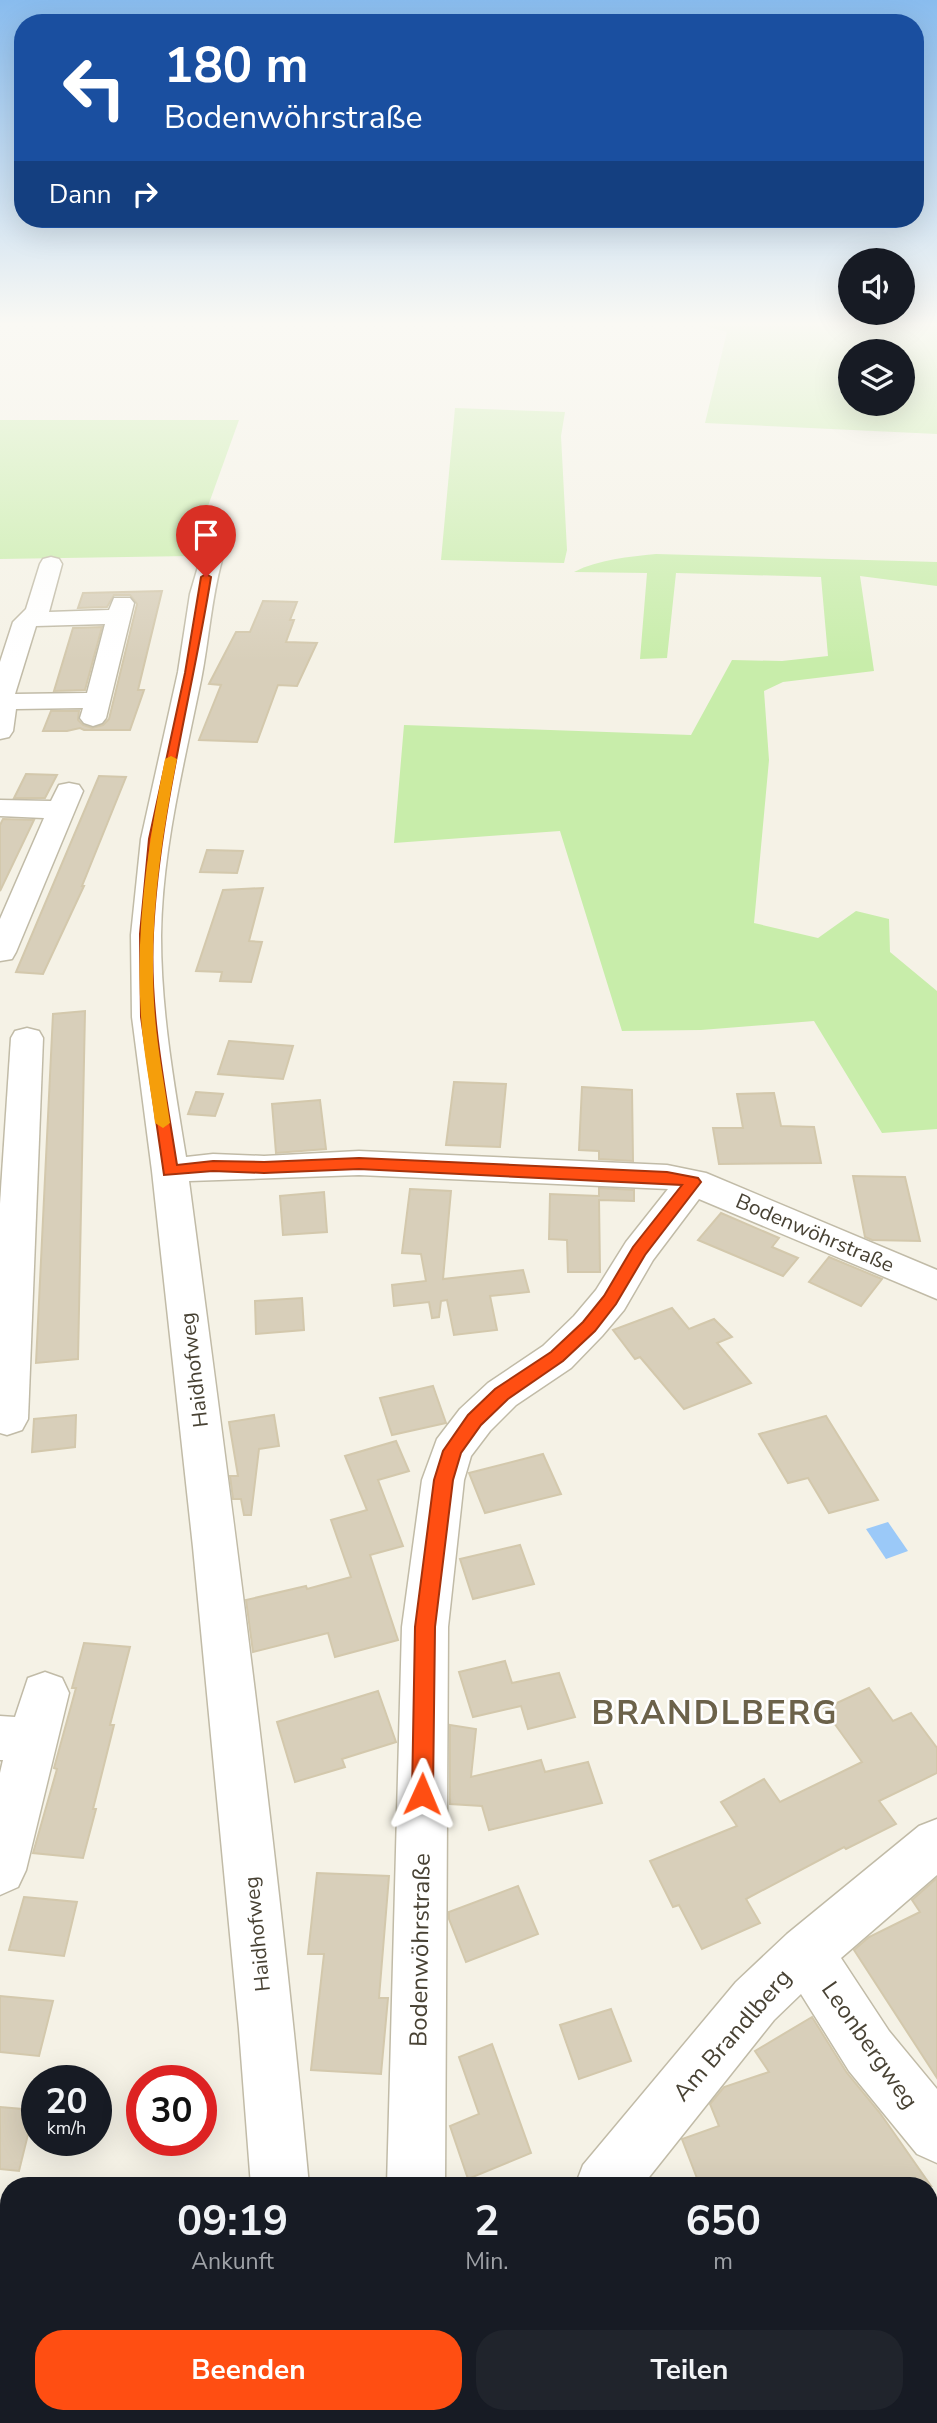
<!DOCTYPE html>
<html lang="de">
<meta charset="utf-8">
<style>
:root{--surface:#171b24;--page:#20242c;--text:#f1f3f6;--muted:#9ea1a6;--accent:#ff4e12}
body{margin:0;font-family:"Nunito Sans",sans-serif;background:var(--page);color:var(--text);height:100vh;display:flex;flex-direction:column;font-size:26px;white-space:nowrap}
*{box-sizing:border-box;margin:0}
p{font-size:23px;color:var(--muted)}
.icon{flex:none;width:38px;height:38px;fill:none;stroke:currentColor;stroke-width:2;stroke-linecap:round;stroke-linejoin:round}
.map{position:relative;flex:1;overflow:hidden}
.side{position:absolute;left:0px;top:2177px;width:938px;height:247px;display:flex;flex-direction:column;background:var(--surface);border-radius:28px 28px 0 0;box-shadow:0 7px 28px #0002}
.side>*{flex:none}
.guide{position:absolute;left:14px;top:14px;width:910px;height:214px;border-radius:28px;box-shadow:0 7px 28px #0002;background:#1a4fa0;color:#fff;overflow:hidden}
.tools{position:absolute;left:838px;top:248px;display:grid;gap:14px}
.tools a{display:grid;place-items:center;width:77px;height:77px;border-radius:50%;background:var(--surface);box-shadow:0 7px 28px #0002;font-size:35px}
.speed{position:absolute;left:21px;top:2065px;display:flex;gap:14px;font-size:35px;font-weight:700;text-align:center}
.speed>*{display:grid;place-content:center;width:91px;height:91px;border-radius:50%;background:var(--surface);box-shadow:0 7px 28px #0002;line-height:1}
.speed small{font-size:18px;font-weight:400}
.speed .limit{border:10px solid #d22;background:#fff;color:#111}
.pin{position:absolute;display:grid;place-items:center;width:60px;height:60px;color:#fff;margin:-72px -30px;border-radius:50% 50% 50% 0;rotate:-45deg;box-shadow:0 0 7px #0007}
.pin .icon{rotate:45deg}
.me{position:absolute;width:77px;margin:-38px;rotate:1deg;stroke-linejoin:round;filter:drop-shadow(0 0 5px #0008)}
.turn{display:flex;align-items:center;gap:24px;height:147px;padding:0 35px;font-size:32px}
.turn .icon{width:91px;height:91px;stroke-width:2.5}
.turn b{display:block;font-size:49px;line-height:60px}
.then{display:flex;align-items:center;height:66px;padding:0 35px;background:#0003;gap:14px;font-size:26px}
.eta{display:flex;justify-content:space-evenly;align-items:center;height:119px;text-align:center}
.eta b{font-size:42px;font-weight:700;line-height:49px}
.cta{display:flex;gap:14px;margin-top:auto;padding:14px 35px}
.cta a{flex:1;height:80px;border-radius:28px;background:var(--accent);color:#fff;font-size:28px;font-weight:700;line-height:80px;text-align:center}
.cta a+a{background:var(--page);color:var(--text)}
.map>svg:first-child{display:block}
.green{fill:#c8edaa;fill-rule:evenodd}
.water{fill:#9bc9f8}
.building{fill:#d8cfba;stroke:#d3c8ac;stroke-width:2}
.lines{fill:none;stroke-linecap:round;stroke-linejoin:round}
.minor-casing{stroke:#c1bba7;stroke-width:3}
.minor{fill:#fff;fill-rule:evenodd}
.route{fill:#ff4e12;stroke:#a6330c;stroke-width:2}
.slow{fill:#f59e0b}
.labels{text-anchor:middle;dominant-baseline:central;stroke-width:5;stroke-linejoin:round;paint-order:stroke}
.street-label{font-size:21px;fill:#484234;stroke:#fff}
.near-street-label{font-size:24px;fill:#484234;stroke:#fff}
.near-district-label{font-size:33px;font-weight:bold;letter-spacing:2px;fill:#6c624a;stroke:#fff}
</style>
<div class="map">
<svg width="937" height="2423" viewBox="0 0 937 2423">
<rect width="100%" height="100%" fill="#f5f2e6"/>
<!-- green -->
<g class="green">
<path d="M690 322H937V434L705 423 727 332ZM850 352H903V404H850Z"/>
<path d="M455 408 565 412 561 436 567 550 564 563 441 560Z"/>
<path d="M0 420H239L190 556 0 559Z"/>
<path d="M656 554 937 562V586L860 576 874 671 783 682 764 691 769 760 754 923 818 938 856 911 889 919 890 952 937 991V1129L882 1133 814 1021 701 1030 622 1031 560 831 394 843 404 725 691 735 732 660 782 661 828 656 821 577 676 573 667 658 640 659 647 573 574 572C599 559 629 557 656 554Z"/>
</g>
<!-- water -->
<path class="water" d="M888 1522 908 1551 886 1559 866 1529Z"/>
<!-- building -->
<g class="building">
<path d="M162 591 138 690H144L130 730H84L80 728 67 731H43L51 711H79L78 720 83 725 92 728 103 725 109 719 137 604 130 595H114L107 607 78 608 83 593Z"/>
<path d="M263 601 297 602 290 620H294L286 642 317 643 297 686 278 685 257 742 199 740 221 685 209 684 236 632H250Z"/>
<path d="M102 627 85 690 54 691 73 628Z"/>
<path d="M26 774 57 775 45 798H14Z"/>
<path d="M99 776 126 777 82 886H84L43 974 16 972Z"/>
<path d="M3 819 34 820 0 891V825Z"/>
<path d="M207 850 243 851 237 873 200 872Z"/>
<path d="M263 888 249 941 262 942 251 982 220 981 222 972 196 971 223 890Z"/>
<path d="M85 1011 78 1359 36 1363 53 1014Z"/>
<path d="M229 1041 293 1046 283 1079 218 1074Z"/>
<path d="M454 1082 506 1084 500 1147 446 1145Z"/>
<path d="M582 1087 632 1090 633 1161 599 1159V1151L579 1150Z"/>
<path d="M196 1092 223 1094 215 1116 188 1114Z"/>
<path d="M774 1093 781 1126 814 1127 821 1163 719 1164 713 1128H743L737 1094Z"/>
<path d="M320 1100 326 1149 276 1153 272 1104Z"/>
<path d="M853 1176 905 1177 920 1241 872 1240 865 1237Z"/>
<path d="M599 1188 634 1190V1201L599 1200 600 1272H568L567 1240 549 1239 550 1194 599 1196Z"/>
<path d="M410 1189 451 1191 443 1279 523 1270 529 1292 490 1296 497 1330 454 1335 447 1300 441 1301 439 1317 432 1318 429 1302 394 1306 392 1285 426 1281 421 1254 402 1253Z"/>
<path d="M324 1192 327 1232 283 1235 280 1196Z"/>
<path d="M721 1213 779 1238 772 1247 798 1258 783 1276 698 1240Z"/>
<path d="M829 1257 882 1279 861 1306 809 1282Z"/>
<path d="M302 1298 304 1330 256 1334 255 1301Z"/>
<path d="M672 1308 689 1329 714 1319 732 1337 717 1343 751 1383 684 1409 640 1357 635 1359 613 1330Z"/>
<path d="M433 1386 446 1423 392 1435 380 1398Z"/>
<path d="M76 1415 75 1447 32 1452 34 1419Z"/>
<path d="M274 1415 279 1446 259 1449 251 1515H244L241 1499H233L230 1476H238L229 1422Z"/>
<path d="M826 1416 878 1500 829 1513 808 1478 788 1483 759 1434Z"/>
<path d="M396 1441 409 1471 378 1480 403 1546 370 1555 398 1640 335 1657 328 1633 253 1652 246 1600 306 1586 307 1589 351 1577 331 1520 367 1510 345 1456Z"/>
<path d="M543 1454 561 1494 485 1513 469 1473Z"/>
<path d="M520 1545 534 1584 473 1599 460 1559Z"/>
<path d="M84 1643 130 1647 110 1725H114L93 1809H96L83 1858 33 1853 57 1769 54 1768 76 1688H72Z"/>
<path d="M505 1661 512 1683 559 1673 575 1717 528 1729 521 1706 473 1717 459 1672Z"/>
<path d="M869 1688 893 1721 911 1713 937 1748V1773L879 1801 896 1824 846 1849 844 1847 746 1899 760 1923 702 1949 679 1905 673 1907 650 1861 737 1826 721 1802 764 1779 780 1802 862 1762 824 1709Z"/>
<path d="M378 1691 396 1742 342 1759 345 1767 295 1782 277 1722Z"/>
<path d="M450 1725 476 1729 471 1777 541 1760 545 1772 588 1762 602 1803 489 1830 482 1806 450 1804Z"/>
<path d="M317 1873 389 1876 379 1998H388L381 2074 311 2070 324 1954H308Z"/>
<path d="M937 1878V2078L854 1950 869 1937 920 1912 912 1900Z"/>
<path d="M518 1886 538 1934 466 1962 449 1919V1912Z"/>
<path d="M24 1897 77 1902 64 1956 9 1950Z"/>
<path d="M0 1996 53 2001 39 2056 0 2052Z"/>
<path d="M611 2009 631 2061 579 2079 560 2025Z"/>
<path d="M812 2017 847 2073 880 2113 931 2186H700L682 2139 719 2126 710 2104 724 2087 769 2072 755 2051Z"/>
<path d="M492 2044 531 2153 468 2179 450 2126 479 2114 459 2057Z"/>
<path d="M0 2107 34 2110 19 2171 0 2169Z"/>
</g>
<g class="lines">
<defs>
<g id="minor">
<path d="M211 553 219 555 222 560C211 600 209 640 201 680 184 764 162 850 161 936 161 1011 174 1084 186 1157L213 1154 264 1156 359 1151 667 1165 706 1173 937 1270V1299L699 1199 653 1260 624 1310 602 1336 571 1368 516 1405 490 1431 471 1456 464 1480 448 1627 445 2186H387L402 1627 422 1480 437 1439 460 1409 488 1383 543 1346 574 1316 596 1290 626 1242 668 1189 359 1175 189 1181C233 1515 278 1850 309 2186H251L239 2029 193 1547 152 1171 132 1017 131 935 141 839 178 672 190 594 200 560 203 555Z"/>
<path d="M51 557 59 559 62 564 49 612 109 610 114 598H130L134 603 106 718 102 723 93 726 84 723 80 718 83 708 16 709 13 731 9 737 0 739V662L13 622 26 609 40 564 43 559ZM105 624 87 693 15 694 36 626Z"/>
<path d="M69 783 79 785 83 791 16 952 12 959 0 961V919L44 818 0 816V800L51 801 59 785Z"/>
<path d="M27 1028 39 1031 43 1038 28 1419 22 1430 7 1435 0 1433V1204L11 1038 15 1031Z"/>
<path d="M45 1672 62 1678 69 1693 26 1870 18 1887 0 1895V1773L3 1760H0V1716L15 1717 28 1678Z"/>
<path d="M937 1819V1875L841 1958 889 2031 937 2089V2163L917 2154 849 2071 801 1994 774 2020 642 2186H575L583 2165 736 1982 787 1934 919 1826Z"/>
<rect x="255" y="2415" width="64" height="8"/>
<path d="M383 2415H447L446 2423H382Z"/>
</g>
</defs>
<!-- minor casing -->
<use href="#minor" class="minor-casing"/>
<!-- minor -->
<use href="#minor" class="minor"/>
</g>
<!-- sky -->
<linearGradient id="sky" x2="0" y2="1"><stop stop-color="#89bcee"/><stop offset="0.49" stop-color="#faf9f4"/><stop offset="1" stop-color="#faf9f4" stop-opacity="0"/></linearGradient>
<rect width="937" height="661" fill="url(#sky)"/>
<!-- route -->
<path class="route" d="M206 574 211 577C192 695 159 813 153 933 149 1011 165 1088 177 1165L213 1161 264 1162 359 1158 667 1172 698 1178 701 1182 645 1255 616 1304 595 1331 563 1361 508 1399 481 1425 461 1453 453 1480 435 1627 433 1794 430 1801 422 1804 415 1801 412 1794 415 1627 434 1480 443 1451 468 1415 495 1389 551 1352 583 1322 604 1296 633 1247 682 1185 359 1169 264 1173 213 1171 164 1175 141 1017 140 934 149 839 185 673 201 577Z"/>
<!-- slow -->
<path class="slow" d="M171 756 177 759C160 844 148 930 155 1017 158 1052 165 1088 170 1123L163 1128 155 1123C151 1088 143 1052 141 1016 135 929 148 844 165 759Z"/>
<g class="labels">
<!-- street labels -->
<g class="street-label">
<text transform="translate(815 1233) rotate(23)">Bodenwöhrstraße</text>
<text transform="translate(194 1370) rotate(-97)">Haidhofweg</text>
<text transform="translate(257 1934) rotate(-96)">Haidhofweg</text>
</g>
<!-- near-street labels -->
<g class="near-street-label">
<text transform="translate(420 1950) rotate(-89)">Bodenwöhrstraße</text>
<text transform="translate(732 2035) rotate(-49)">Am Brandlberg</text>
<text transform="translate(870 2045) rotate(55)">Leonbergweg</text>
</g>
<!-- near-district labels -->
<g class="near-district-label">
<text x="715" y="1713">BRANDLBERG</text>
</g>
</g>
</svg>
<div class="tools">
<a><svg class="icon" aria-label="sound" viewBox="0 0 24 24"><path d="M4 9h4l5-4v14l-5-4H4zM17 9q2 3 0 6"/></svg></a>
<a><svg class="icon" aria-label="layers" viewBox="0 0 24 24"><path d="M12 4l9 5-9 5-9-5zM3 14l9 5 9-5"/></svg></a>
</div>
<div class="speed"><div>20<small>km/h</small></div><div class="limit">30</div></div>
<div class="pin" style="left:206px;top:577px;background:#d93025"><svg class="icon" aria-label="arrive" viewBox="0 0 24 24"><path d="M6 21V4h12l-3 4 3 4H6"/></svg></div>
<svg class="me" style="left:422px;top:1794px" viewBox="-20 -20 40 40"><path d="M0-17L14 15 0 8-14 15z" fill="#ff4e12" stroke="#fff" stroke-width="4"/></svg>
<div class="guide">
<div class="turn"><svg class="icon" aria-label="left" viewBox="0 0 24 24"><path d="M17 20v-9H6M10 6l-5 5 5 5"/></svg><div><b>180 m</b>Bodenwöhrstraße</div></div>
<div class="then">Dann<svg class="icon" aria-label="right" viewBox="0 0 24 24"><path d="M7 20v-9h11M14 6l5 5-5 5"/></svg></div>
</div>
<section class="side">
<div class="eta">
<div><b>09:19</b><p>Ankunft</p></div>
<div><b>2</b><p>Min.</p></div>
<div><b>650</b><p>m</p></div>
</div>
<div class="cta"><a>Beenden</a><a>Teilen</a></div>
</section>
</div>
